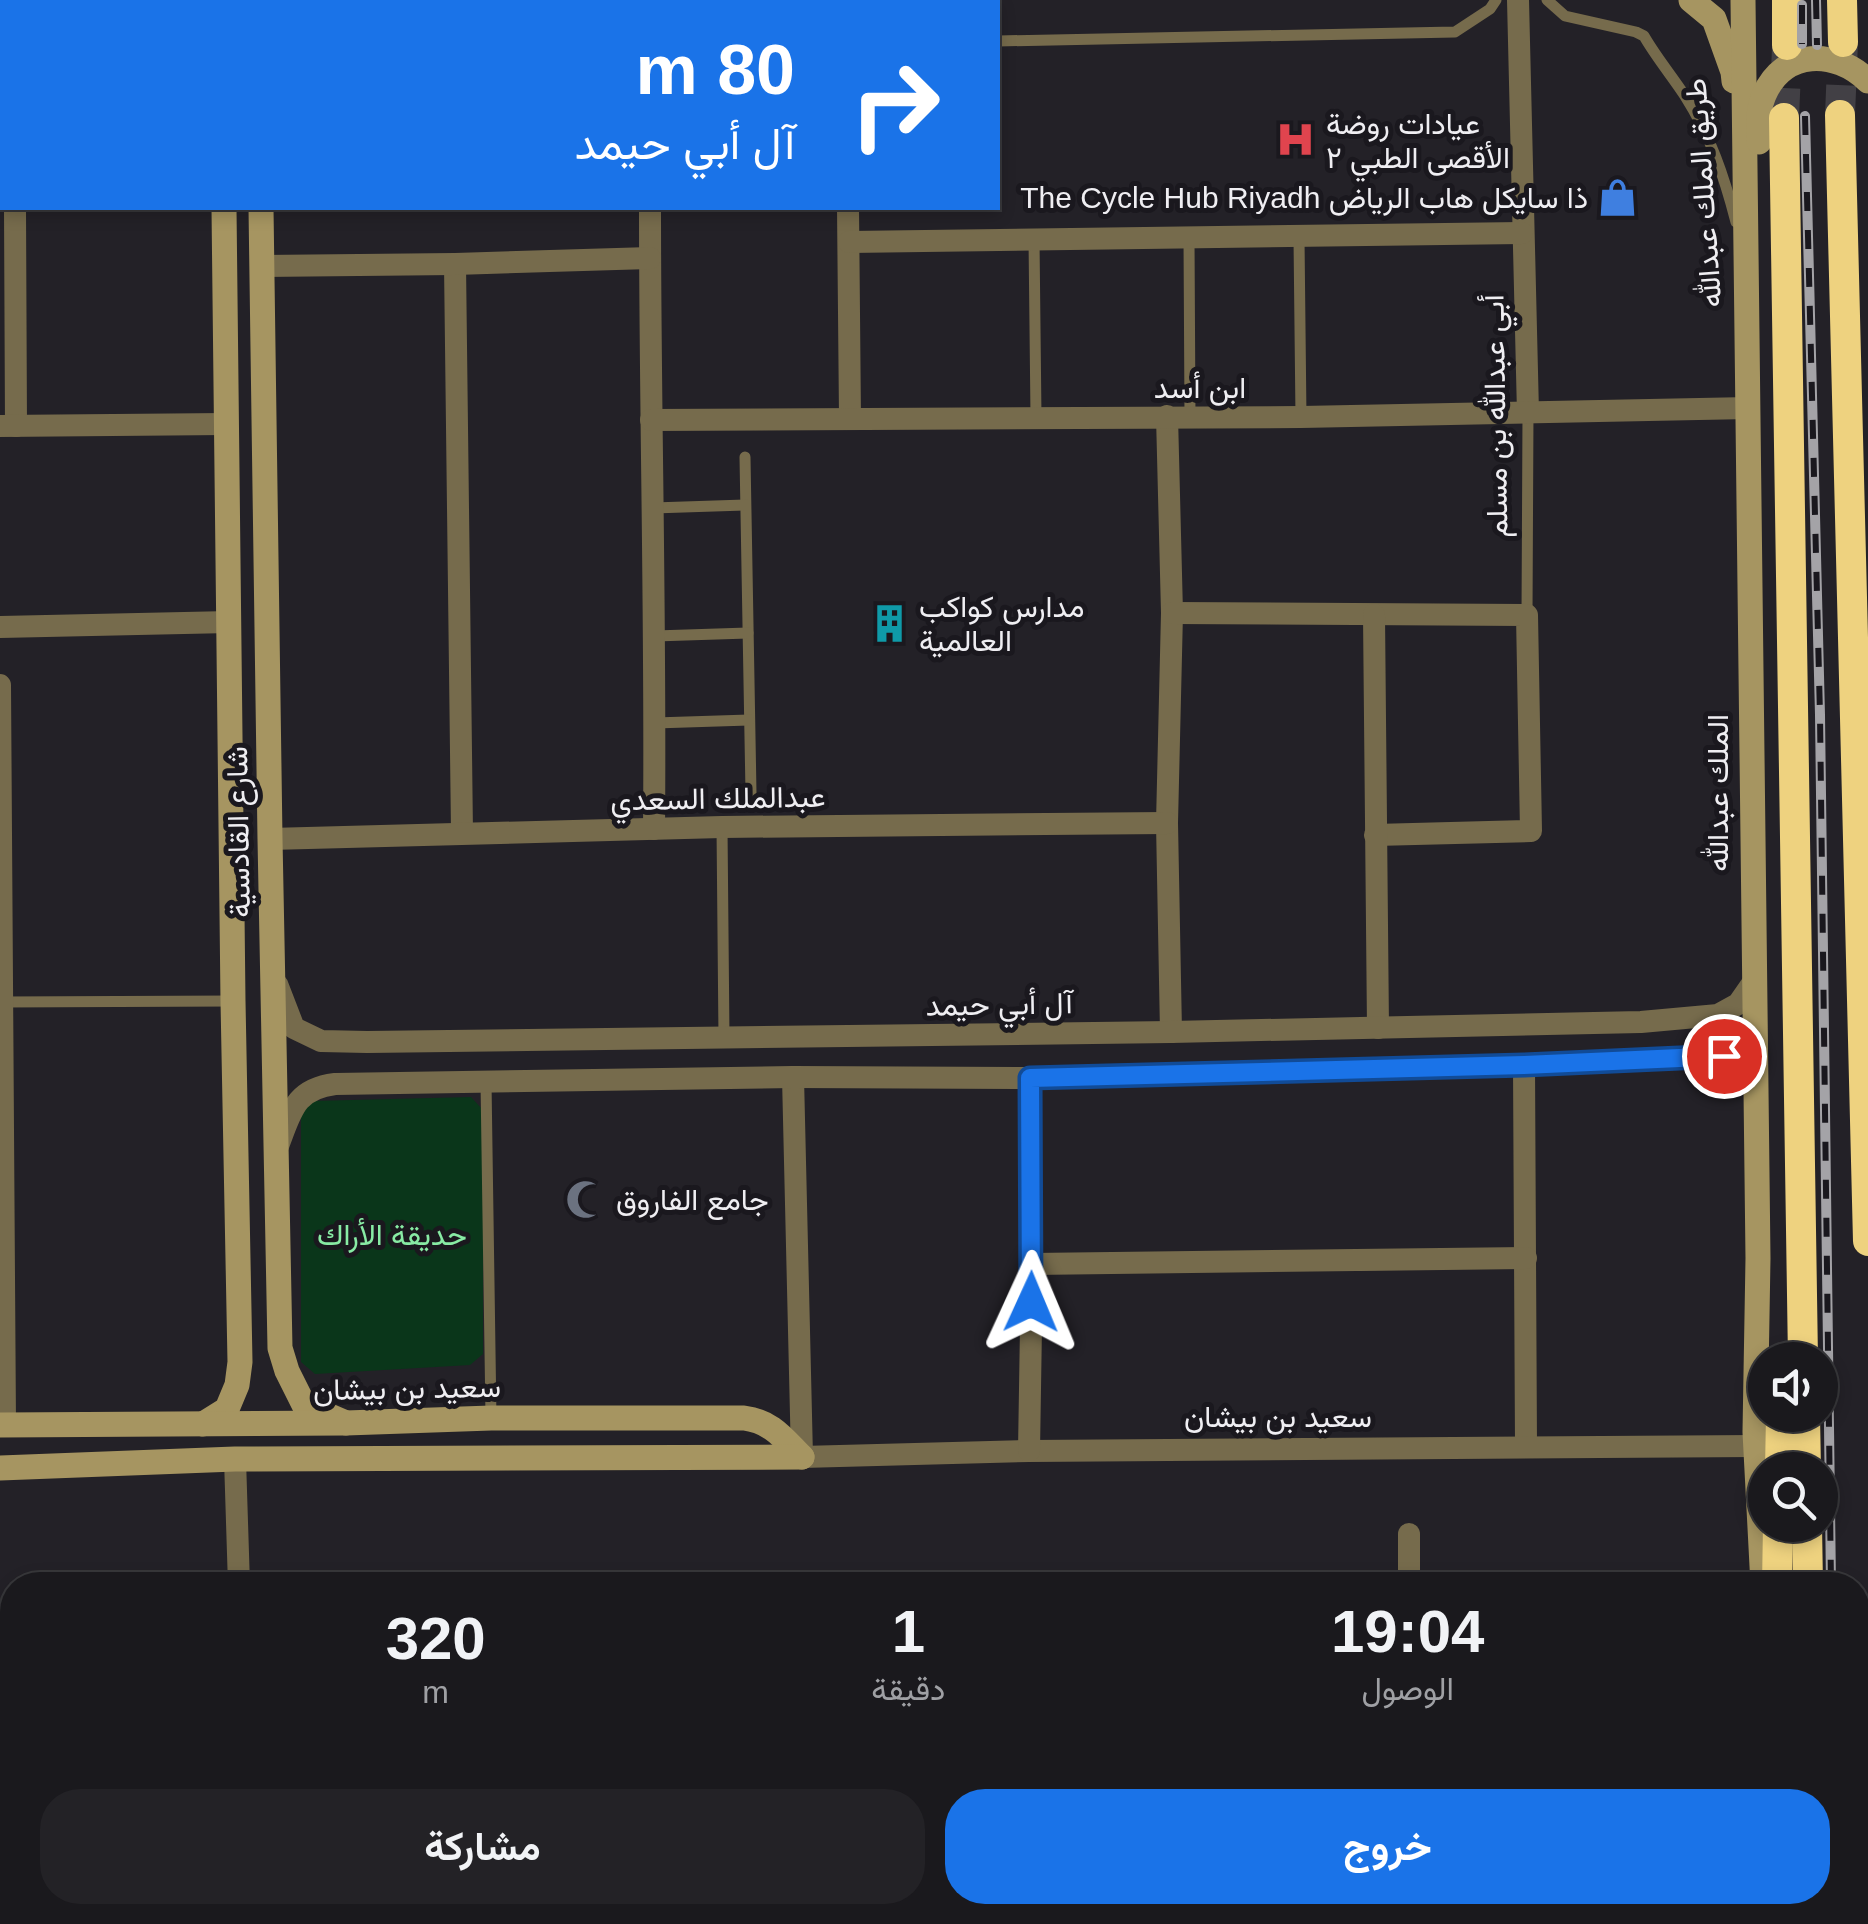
<!DOCTYPE html>
<html lang="ar">
<meta charset="utf-8">
<style>
:root{--surface:#1a191d;--page:#232226;--text:#f1f3f6;--muted:#9fa0a4;--line:#38383b;--accent:#1a73e8}
body{margin:0;font-family:Helvetica,Vazirmatn,sans-serif;background:var(--page);color:var(--text);direction:rtl;height:100vh;display:flex;flex-direction:column;font-size:38px;white-space:nowrap}
*{box-sizing:border-box;margin:0}
p{font-size:32px;color:var(--muted)}
.icon{flex:none;width:55px;height:55px;fill:none;stroke:currentColor;stroke-width:2;stroke-linecap:round;stroke-linejoin:round}
.map{position:relative;flex:1;overflow:hidden;direction:ltr}
.drawer{position:absolute;left:0px;top:1572px;width:1870px;height:352px;display:flex;flex-direction:column;background:var(--surface);border-radius:40px 40px 0 0;box-shadow:0 5px 15px #0003,0 0 0 2px var(--line);direction:rtl}
.drawer>*{flex:none}
.top-card{position:absolute;left:0px;top:0px;width:1000px;height:210px;box-shadow:0 5px 15px #0003,0 0 0 2px var(--line);direction:rtl;background:#1a73e8;color:#fff;overflow:hidden}
.tools{position:absolute;left:1748px;top:1342px;display:grid;gap:20px}
.tools a{display:grid;place-items:center;width:90px;height:90px;border-radius:50%;background:var(--surface);box-shadow:0 5px 15px #0003,0 0 0 2px var(--line);font-size:50px}
.pin{position:absolute;display:grid;place-items:center;width:85px;height:85px;color:#fff;margin:-42px;border:5px solid #fff;border-radius:50%;box-shadow:0 2px 10px #0007}
.me{position:absolute;width:110px;margin:-55px;rotate:1deg;stroke-linejoin:round;filter:drop-shadow(0 0 8px #0008)}
.turn{display:flex;align-items:center;gap:35px;height:210px;padding:0 40px;font-size:45px}
.turn .icon{width:130px;height:130px;stroke-width:2.5}
.turn b{display:block;font-size:70px;line-height:85px}
.eta{display:flex;justify-content:space-evenly;align-items:center;height:170px;text-align:center}
.eta b{font-size:60px;font-weight:700;line-height:70px}
.cta{display:flex;gap:20px;margin-top:auto;padding:20px 40px}
.cta a{flex:1;height:115px;border-radius:40px;background:var(--accent);color:#fff;font-size:40px;font-weight:700;line-height:115px;text-align:center}
.cta a+a{background:var(--page);color:var(--text)}
.map>svg:first-child{display:block}
.green{fill:#0a361a}
.lines{fill:none;stroke-linecap:round;stroke-linejoin:round}
.highway-tunnel{stroke:#424045;stroke-width:30;stroke-dasharray:30 15;stroke-linecap:butt}
.lane{stroke:#766b4c;stroke-width:11}
.street{stroke:#766b4c;stroke-width:22}
.secondary{stroke:#a69561;stroke-width:25}
.primary{stroke:#ccb571;stroke-width:25}
.highway{stroke:#eed27f;stroke-width:30}
.rail-casing{stroke:#a4a3a7;stroke-width:10}
.rail{stroke:#1a181e;stroke-width:6;stroke-dasharray:19;stroke-linecap:butt}
.route-casing{stroke:#114b97;stroke-width:25}
.route{stroke:#1a73e8;stroke-width:18}
.labels{text-anchor:middle;dominant-baseline:central;stroke-width:10;stroke-linejoin:round;paint-order:stroke}
.poi-label{font-size:30px;fill:#efeef2;stroke:#1a181e;text-anchor:start}
.street-label{font-size:30px;fill:#efeef2;stroke:#1a181e}
.park-label{font-size:30px;fill:#88eba4;stroke:#1a181e}
</style>
<div class="map">
<svg width="1868" height="1924" viewBox="0 0 1868 1924">
<rect width="100%" height="100%" fill="#232127"/>
<!-- green -->
<path class="green" d="M471 1097 483 1110V1354L470 1365 315 1374 301 1362V1114L312 1101Z"/>
<g class="lines">
<!-- highway-tunnel -->
<g class="highway-tunnel">
<path d="M1840 115 1843 42"/>
<path d="M1784 118 1787 48"/>
</g>
<!-- lane -->
<g class="lane">
<path d="M675 0 677 2"/>
<path d="M865 0 867 2"/>
<path d="M1547 0 1565 16 1636 32 1644 36C1656 57 1672 76 1685 96 1711 137 1724 176 1736 222"/>
<path d="M633 2 634 0"/>
<path d="M828 2 829 0"/>
<path d="M998 41 1455 32 1490 9 1496 0"/>
<path d="M0 59H2"/>
<path d="M1189 238 1190 417"/>
<path d="M1299 238 1301 417"/>
<path d="M1034 239 1036 417"/>
<path d="M745 457 751 793"/>
<path d="M653 508 745 505"/>
<path d="M1527 615 1528 413"/>
<path d="M655 636 748 633"/>
<path d="M655 723 749 720"/>
<path d="M722 827 724 1038"/>
<path d="M3 1002 233 1001"/>
<path d="M486 1082 491 1418"/>
</g>
<!-- street -->
<g class="street">
<path d="M650 0V2"/>
<path d="M844 0V2"/>
<path d="M1518 0 1528 413"/>
<path d="M15 208 16 426"/>
<path d="M650 208C650 415 656 622 654 829"/>
<path d="M848 208 850 418"/>
<path d="M849 242 1522 233"/>
<path d="M455 264 462 833"/>
<path d="M262 266 455 264 650 258"/>
<path d="M1167 416 1172 613 1167 823 1171 1032"/>
<path d="M651 420 1301 417 1749 408"/>
<path d="M0 426 226 424"/>
<path d="M1172 613 1527 615 1531 831 1375 835"/>
<path d="M1374 615 1378 1028"/>
<path d="M0 627 230 622"/>
<path d="M0 685 5 1425"/>
<path d="M270 839 722 827 1167 823"/>
<path d="M277 984 294 1028 321 1041 367 1042 1171 1032 1641 1022 1718 1015 1738 1004 1754 981"/>
<path d="M1524 1065 1526 1446"/>
<path d="M793 1077 802 1457 1029 1451 1756 1446"/>
<path d="M278 1146C291 1113 294 1089 335 1084L793 1077 1030 1078 1524 1065 1724 1057 1740 1063 1756 1083"/>
<path d="M1032 1264 1526 1258"/>
<path d="M1029 1451 1032 1264 1030 1078"/>
<path d="M235 1459 239 1585"/>
<path d="M1409 1534V1585"/>
<path d="M0 1686H12"/>
<path d="M41 1912 42 1924"/>
<path d="M1412 1912V1924"/>
<path d="M198 1924 200 1912"/>
</g>
<!-- secondary -->
<g class="secondary">
<path d="M1691 0 1714 19 1733 72 1734 81"/>
<path d="M1743 0 1758 1258 1755 1432 1763 1585"/>
<path d="M314 2 322 0"/>
<path d="M1759 142C1759 127 1757 110 1764 95 1784 49 1835 49 1868 81"/>
<path d="M261 208 270 839 280 1348 287 1371 304 1405 346 1423"/>
<path d="M203 1424 227 1409 237 1385 240 1362 233 1001 224 208"/>
<path d="M0 1425 346 1423 491 1418H744C772 1422 782 1437 802 1457"/>
<path d="M0 1468 235 1459 802 1457"/>
<path d="M1769 1924V1912"/>
</g>
<!-- primary -->
<g class="primary">
<path d="M171 2 208 0"/>
<path d="M0 4H2"/>
</g>
<!-- highway -->
<g class="highway">
<path d="M1787 0V45"/>
<path d="M1842 0 1843 42"/>
<path d="M1840 115 1868 1241"/>
<path d="M1784 118 1803 1360"/>
<path d="M1805 1415 1806 1470"/>
<path d="M1780 1470 1781 1415"/>
<path d="M1807 1525 1808 1585"/>
<path d="M1777 1585 1778 1525"/>
<path d="M1812 1912V1924"/>
</g>
<defs>
<g id="rail">
<path d="M1816 0 1817 45"/>
<path d="M1802 5V44"/>
<path d="M1805 116 1820 715 1831 1585"/>
<path d="M1845 1912V1924"/>
</g>
</defs>
<!-- rail casing -->
<use href="#rail" class="rail-casing"/>
<!-- rail -->
<use href="#rail" class="rail"/>
</g>
<g class="lines">
<defs>
<path id="route" d="M1031 1302 1030 1078 1524 1065 1724 1056"/>
</defs>
<!-- route casing -->
<use href="#route" class="route-casing"/>
<!-- route -->
<use href="#route" class="route"/>
</g>
<!-- icons -->
<defs>
<symbol id="hospital-bare" viewBox="-9 -9 18 18"><path d="M-5-5h3v3.5h4V-5h3V5h-3V1.5h-4V5h-3Z" fill="#e0444e" stroke="#1a181e" stroke-width="2.5" paint-order="stroke"/></symbol>
<symbol id="shop-bare" viewBox="-9 -9 18 18"><path d="M-5-2.5h2.3a2.7 3.5 0 0 1 5.4 0H5L5.5 6h-11ZM-1.5-2.5h3a1.5 2.3 0 0 0-3 0Z" fill="#3f7fe0" stroke="#1a181e" stroke-width="2.5" paint-order="stroke"/></symbol>
<symbol id="building-bare" viewBox="-9 -9 18 18"><path d="M-4-6H4V6H1V3H-1V6H-4ZM-2.5-4.3h1.7v1.8h-1.7ZM.8-4.3h1.7v1.8H.8ZM-2.5-1h1.7V.8h-1.7ZM.8-1h1.7V.8H.8Z" fill="#0f9aa8" stroke="#1a181e" stroke-width="2.5" paint-order="stroke"/></symbol>
<symbol id="mosque-bare" viewBox="-9 -9 18 18"><path d="M3.5-4.9A6 6 0 1 0 3.5 4.9A5 5 0 1 1 3.5-4.9Z" fill="#6b7280" stroke="#1a181e" stroke-width="2.5" paint-order="stroke"/></symbol>
</defs>
<g fill-rule="evenodd">
<use href="#hospital-bare" x="1268" y="112" width="55" height="55"/>
<use href="#shop-bare" x="1590" y="170" width="55" height="55"/>
<use href="#building-bare" x="862" y="596" width="55" height="55"/>
<use href="#mosque-bare" x="558" y="1172" width="55" height="55"/>
</g>
<g class="labels">
<!-- poi labels -->
<g class="poi-label">
<text x="1326" y="123">عيادات روضة<tspan x="1326" dy="34">الأقصى الطبي ٢</tspan></text>
<text x="1588" y="197" text-anchor="end">The Cycle Hub Riyadh ذا سايكل هاب الرياض</text>
<text x="919" y="606">مدارس كواكب<tspan x="919" dy="34">العالمية</tspan></text>
<text x="616" y="1199">جامع الفاروق</text>
</g>
<!-- street labels -->
<g class="street-label">
<text transform="translate(1703 193) rotate(-94)">طريق الملك عبدالله</text>
<text x="1200" y="387">ابن أسد</text>
<text transform="translate(1495 416) rotate(-91)">أبي عبدالله بن مسلم</text>
<text transform="translate(1717 793) rotate(-90)">الملك عبدالله</text>
<text transform="translate(718 798) rotate(-1)">عبدالملك السعدي</text>
<text transform="translate(238 832) rotate(-91)">شارع القادسية</text>
<text transform="translate(999 1004) rotate(-1)">آل أبي حيمد</text>
<text transform="translate(407 1388) rotate(-1)">سعيد بن بيشان</text>
<text x="1278" y="1416">سعيد بن بيشان</text>
</g>
<!-- park labels -->
<g class="park-label">
<text x="392" y="1234">حديقة الأراك</text>
</g>
</g>
</svg>
<div class="tools">
<a><svg class="icon" aria-label="sound" viewBox="0 0 24 24"><path d="M4 9h4l5-4v14l-5-4H4zM17 9q2 3 0 6"/></svg></a>
<a><svg class="icon" aria-label="search" viewBox="0 0 24 24"><circle cx="10" cy="10" r="6"/><path d="M15 15l6 6"/></svg></a>
</div>
<div class="pin" style="left:1724px;top:1056px;background:#d93025"><svg class="icon" aria-label="arrive" viewBox="0 0 24 24"><path d="M6 21V4h12l-3 4 3 4H6"/></svg></div>
<svg class="me" style="left:1031px;top:1302px" viewBox="-20 -20 40 40"><path d="M0-17L14 15 0 8-14 15z" fill="#1a73e8" stroke="#fff" stroke-width="4"/></svg>
<div class="top-card">
<div class="turn"><svg class="icon" aria-label="right" viewBox="0 0 24 24"><path d="M7 20v-9h11M14 6l5 5-5 5"/></svg><div><b>80 m</b>آل أبي حيمد</div></div>
</div>
<section class="drawer">
<div class="eta">
<div><b>19:04</b><p>الوصول</p></div>
<div><b>1</b><p>دقيقة</p></div>
<div><b>320</b><p>m</p></div>
</div>
<div class="cta"><a>خروج</a><a>مشاركة</a></div>
</section>
</div>
